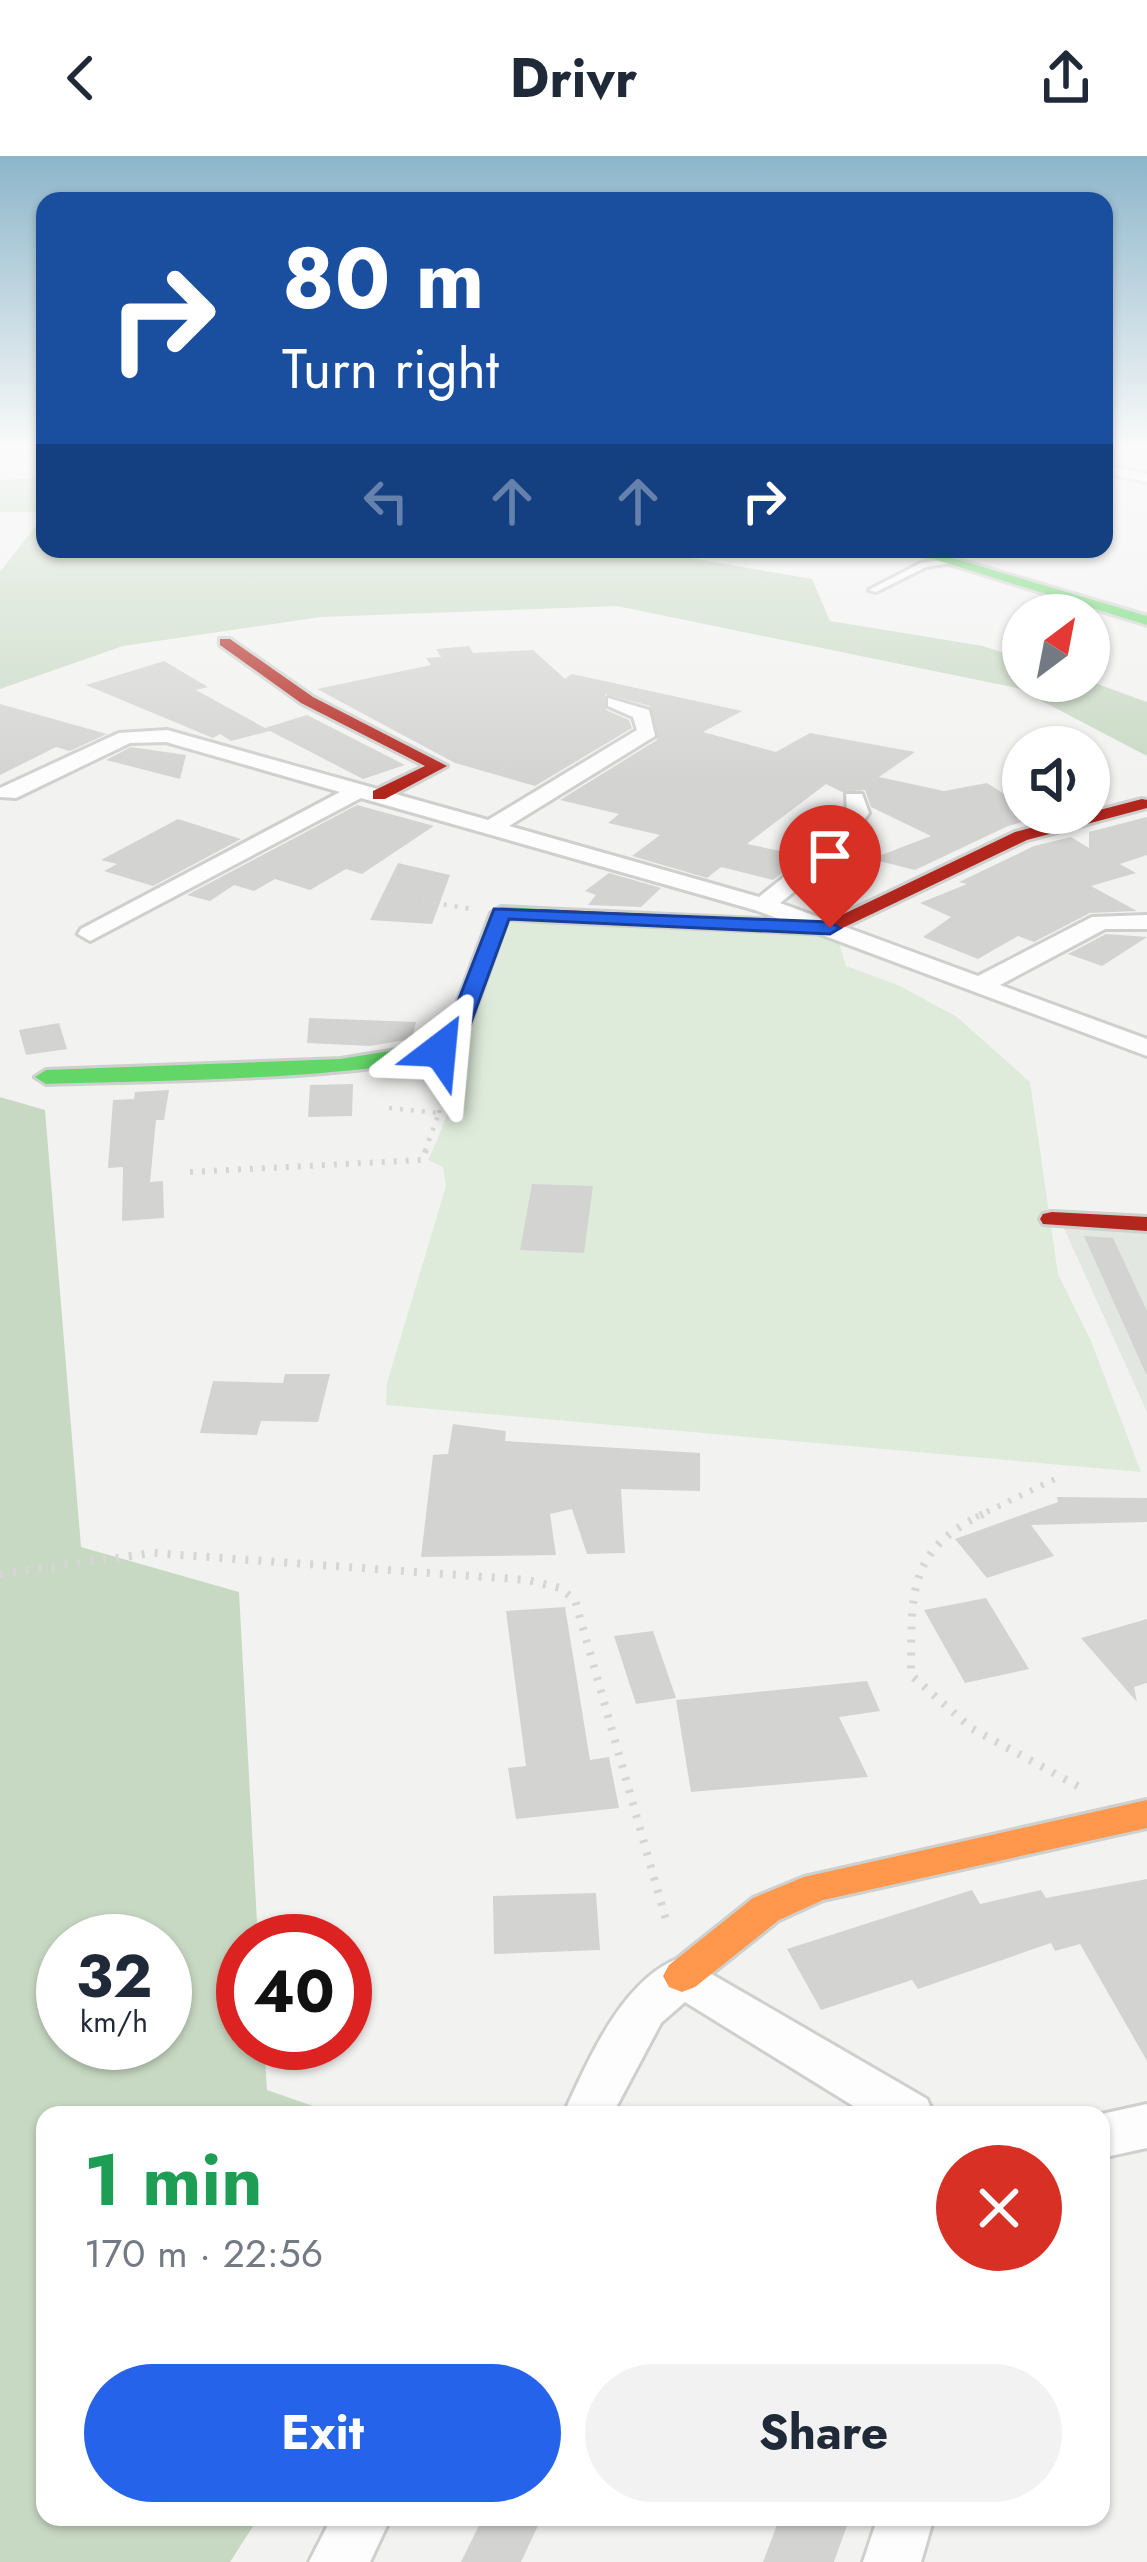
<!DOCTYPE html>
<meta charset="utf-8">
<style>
:root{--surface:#fff;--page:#f2f2f3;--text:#1f2937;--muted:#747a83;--accent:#2563eb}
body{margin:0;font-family:Jost,sans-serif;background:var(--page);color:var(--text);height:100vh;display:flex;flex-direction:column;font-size:45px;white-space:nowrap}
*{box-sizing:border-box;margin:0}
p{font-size:39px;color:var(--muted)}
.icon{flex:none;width:66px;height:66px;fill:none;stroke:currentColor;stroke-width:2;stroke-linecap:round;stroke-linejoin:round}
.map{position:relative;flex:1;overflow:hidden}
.sheet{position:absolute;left:36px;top:1950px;width:1074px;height:420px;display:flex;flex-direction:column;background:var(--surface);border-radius:24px;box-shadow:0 3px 9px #0004}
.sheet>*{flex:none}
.banner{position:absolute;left:36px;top:36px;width:1077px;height:366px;border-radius:24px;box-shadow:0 3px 9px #0004;background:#1a4fa0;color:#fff;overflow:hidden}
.needle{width:78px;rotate:32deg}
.buttons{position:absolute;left:1002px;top:438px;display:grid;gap:24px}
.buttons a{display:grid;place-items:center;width:108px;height:108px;border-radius:50%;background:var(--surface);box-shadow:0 3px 9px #0004;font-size:60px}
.speed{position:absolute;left:36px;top:1758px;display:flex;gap:24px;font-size:60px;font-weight:700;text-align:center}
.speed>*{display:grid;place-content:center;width:156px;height:156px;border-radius:50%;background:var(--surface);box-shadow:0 3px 9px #0004;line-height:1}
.speed small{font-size:30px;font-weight:400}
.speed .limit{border:18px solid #d22;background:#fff;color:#111}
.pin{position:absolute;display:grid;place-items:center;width:102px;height:102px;color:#fff;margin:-123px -51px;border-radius:50% 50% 50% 0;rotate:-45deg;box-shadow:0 0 12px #0007}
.pin .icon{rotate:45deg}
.me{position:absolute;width:132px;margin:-66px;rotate:29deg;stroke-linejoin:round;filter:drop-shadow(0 0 9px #0008)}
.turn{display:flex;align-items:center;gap:42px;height:252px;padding:0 48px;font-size:54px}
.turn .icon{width:156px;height:156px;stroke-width:2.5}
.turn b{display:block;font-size:84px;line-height:102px}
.lanes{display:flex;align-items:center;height:114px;padding:0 48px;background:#0003;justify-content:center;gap:60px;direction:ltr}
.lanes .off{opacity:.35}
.round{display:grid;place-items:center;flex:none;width:126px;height:126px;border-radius:63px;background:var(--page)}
.headline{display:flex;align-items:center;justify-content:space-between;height:204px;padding:0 48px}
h1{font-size:72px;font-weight:700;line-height:90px;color:#1e9e55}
.cta{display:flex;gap:24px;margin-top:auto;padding:24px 48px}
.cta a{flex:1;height:138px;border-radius:72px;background:var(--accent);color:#fff;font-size:48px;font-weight:700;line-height:138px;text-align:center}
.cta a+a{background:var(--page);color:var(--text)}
header{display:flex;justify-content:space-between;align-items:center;height:156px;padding:0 48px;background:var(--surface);font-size:54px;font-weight:700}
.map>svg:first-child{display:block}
.built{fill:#e2e7e1}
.green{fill:#deebda}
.forest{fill:#c8d9c3;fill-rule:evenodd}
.building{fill:#d3d4d2}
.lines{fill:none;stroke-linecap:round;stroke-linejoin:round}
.lane-casing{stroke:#ced0ce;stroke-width:6}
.street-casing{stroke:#ced0ce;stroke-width:6}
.fast-casing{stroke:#ced0ce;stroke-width:6}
.slow-casing{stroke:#ced0ce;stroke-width:6}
.jam-casing{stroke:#ced0ce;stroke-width:6}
.path-far3{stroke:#d6d6d5;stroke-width:3;stroke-dasharray:1.5 4.5;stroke-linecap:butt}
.path-far2{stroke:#d6d6d5;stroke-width:4.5;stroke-dasharray:3 8;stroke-linecap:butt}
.path-far1{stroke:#d6d6d5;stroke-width:6;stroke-dasharray:3 9;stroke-linecap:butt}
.path{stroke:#d6d6d5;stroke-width:8;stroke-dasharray:3 10;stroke-linecap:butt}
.lane{fill:#fdfdfd;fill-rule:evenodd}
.street{fill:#fdfdfd;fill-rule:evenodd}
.fast{fill:#63d668;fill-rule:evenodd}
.slow{fill:#ff974d;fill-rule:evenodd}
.jam{fill:#b3261e;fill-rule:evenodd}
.route{fill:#2563eb;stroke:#184099;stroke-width:3}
</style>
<header><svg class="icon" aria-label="back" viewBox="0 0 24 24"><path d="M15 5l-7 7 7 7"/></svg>Drivr<svg class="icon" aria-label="share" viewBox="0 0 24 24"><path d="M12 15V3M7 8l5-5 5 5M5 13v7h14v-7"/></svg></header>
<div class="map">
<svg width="1147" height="2406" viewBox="0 0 1147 2406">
<rect width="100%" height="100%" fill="#f2f3f1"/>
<!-- built -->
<path class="built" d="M1063 1070 1147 1075V1256Z"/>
<!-- green -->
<path class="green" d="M507 753 836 776 846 810 900 830 957 861 1030 926 1058 1118 1091 1185 1141 1316 386 1249 387 1227 446 1030 443 1011 428 1004C467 925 475 836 507 753Z"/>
<!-- forest -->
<g class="forest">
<path d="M45 322V356H0V324Z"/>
<path d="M45 358V393H638L812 423 830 465 983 490 1023 503V525H1089L1147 546V600L1017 532 617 450 321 461 123 490 0 533V416Z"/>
<path d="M0 941 45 954 81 1391 239 1436 258 1785H243V1887H264L267 1934 339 1959H45V2361H259L230 2406H0ZM63 1785H165V1887H63Z"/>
</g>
<!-- building -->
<g class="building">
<path d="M469 490 473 497 533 494 565 523 572 518 742 555 703 576 776 596 810 577 915 596 879 621 944 635 987 627 1006 639 1023 636V657L1041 661 1008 670 915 714 871 703 931 680 871 651 865 634 842 636 826 628 747 688 804 700 773 724 721 711 707 722 632 700 660 679 608 667 619 658 560 644 657 584 650 550 605 538 606 554 629 564 632 572 535 630 455 607 317 533 431 509 426 502 441 501 436 493Z"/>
<path d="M164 505 208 531 196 534 265 572 307 559 405 609 363 623 270 575 231 585 220 578 213 582 86 529Z"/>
<path d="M0 548 107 578 70 595 56 591 0 619Z"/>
<path d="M131 591 186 599 180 623 106 604Z"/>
<path d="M357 649 434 670 362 718 346 713 310 734 275 723 254 735 234 729 210 745 187 739Z"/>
<path d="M1147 661V699L1120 708 1136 717 1091 730 1137 755 1090 757 1034 786 1018 780 978 803 923 781 951 761 920 747 967 728 959 726 1034 690 1071 681 1089 692V676Z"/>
<path d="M178 663 241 683 153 730 104 715 117 708 101 704Z"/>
<path d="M398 707 450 719 432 768 370 764Z"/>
<path d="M609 717 661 732 641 751 588 749 596 739 585 735Z"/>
<path d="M1106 778 1147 781 1102 810 1068 798Z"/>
<path d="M309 862 416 866 412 883 370 890 307 887Z"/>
<path d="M59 867 67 893 26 899 19 874Z"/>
<path d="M353 928 352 960 308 961 310 929Z"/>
<path d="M169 934 164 964H156L150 1026 163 1025 164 1062 122 1065 123 1011 108 1012 113 944 134 943 135 936Z"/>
<path d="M532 1028 593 1030 584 1097 520 1094Z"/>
<path d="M1084 1080 1113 1082 1147 1155V1220Z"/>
<path d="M285 1218H330L318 1266 261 1265 257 1279 200 1277 213 1225 283 1227Z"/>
<path d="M453 1268 506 1275 505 1285 700 1297V1335L621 1333 625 1397 587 1398 572 1353 550 1358 556 1399 421 1401 433 1299 448 1298Z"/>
<path d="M1057 1341 1147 1342V1366L1031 1369 1054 1400 987 1422 955 1383 1058 1346Z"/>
<path d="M986 1442 1029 1513 965 1527 924 1454Z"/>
<path d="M565 1451 590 1604 609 1601 619 1652 516 1663 508 1612 526 1610 506 1455Z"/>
<path d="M1147 1463V1527L1134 1531 1137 1546 1081 1482Z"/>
<path d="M653 1475 676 1542 636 1548 614 1480Z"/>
<path d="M867 1525 880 1555 839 1561 868 1621 691 1636 676 1544Z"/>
<path d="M1147 1723V1905L1080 1788 1055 1795 1051 1787 918 1833 912 1824 821 1854 787 1793 972 1734 980 1748 1041 1734 1046 1742Z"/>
<path d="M596 1737 600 1794 494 1798 493 1740Z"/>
<path d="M483 2361H542L521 2406H461Z"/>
<path d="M780 2361H850L834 2406H763Z"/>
</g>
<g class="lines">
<defs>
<path id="lane" d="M955 402 958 406 926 411 876 436 869 434 921 407Z"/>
<g id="street">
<path d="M1104 309 1147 318V326L1104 317Z"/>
<path d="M608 542 649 554 655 580 509 670 759 741 823 690 847 657 846 638H862L869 657 839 700 780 747 978 820 1092 761 1147 759V773H1105L1000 829 1147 883V900L755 754 361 642 90 785 78 778 81 773 340 636 166 586 130 587 16 642 0 641V632L119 577 167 574 488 664 637 574 633 561 608 550Z"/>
<path d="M682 1801 927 1943 934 1959H868L685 1846 661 1867 612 1959H563C588 1905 622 1822 682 1801Z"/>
<path d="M1147 1948V1992L1101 2002 1097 1959Z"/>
<path d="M332 2361H391L370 2406H309Z"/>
<path d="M878 2361H934L921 2406H863Z"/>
</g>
<g id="fast">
<path d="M901 393H922L1147 460V469Z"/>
<path d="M501 751 541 753 551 759 541 765 508 763 463 888C424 925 115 925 46 928L35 921 46 914 340 903 434 888 443 884 491 757Z"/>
</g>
<path id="slow" d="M1147 1644V1672L823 1744 779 1764 695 1831 682 1836 669 1831 663 1820 669 1809 753 1742 804 1721Z"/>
<g id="jam">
<path d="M220 483H230L313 541 447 610 385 643H373V635L425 610 301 547 220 489Z"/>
<path d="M1142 643 1147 644V652L1027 684 830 778 541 765 531 759 541 753 827 766 1015 676Z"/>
<path d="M1052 1056 1147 1061V1075L1043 1068 1040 1063 1043 1058Z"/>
</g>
</defs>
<!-- lane casing -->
<use href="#lane" class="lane-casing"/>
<!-- street casing -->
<use href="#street" class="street-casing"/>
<!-- fast casing -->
<use href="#fast" class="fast-casing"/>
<!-- slow casing -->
<use href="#slow" class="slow-casing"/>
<!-- jam casing -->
<use href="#jam" class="jam-casing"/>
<!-- path-far3 -->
<path class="path-far3" d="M784 677 806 685"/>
<!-- path-far2 -->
<g class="path-far2">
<path d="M422 745 472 753"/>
<path d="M389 952 439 957 425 995"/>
<path d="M439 957 445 919"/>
</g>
<!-- path-far1 -->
<g class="path-far1">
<path d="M190 1016 422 1004 427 992"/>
<path d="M976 1361 1055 1323"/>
</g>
<!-- path -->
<g class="path">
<path d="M983 1358C905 1395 912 1441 911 1519L971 1572 1083 1633"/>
<path d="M0 1418 153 1397 528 1424 560 1432 575 1444 668 1771"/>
</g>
<!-- lane -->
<use href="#lane" class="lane"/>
<!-- street -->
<use href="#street" class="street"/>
<!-- fast -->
<use href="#fast" class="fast"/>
<!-- slow -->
<use href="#slow" class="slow"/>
<!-- jam -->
<use href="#jam" class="jam"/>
</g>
<!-- sky -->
<linearGradient id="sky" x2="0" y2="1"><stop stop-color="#8cb5ca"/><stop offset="0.46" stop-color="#f9faf9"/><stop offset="1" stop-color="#f9faf9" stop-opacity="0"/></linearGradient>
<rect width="1147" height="628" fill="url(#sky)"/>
<!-- route -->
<path class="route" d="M494 753 830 766 840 772 830 778 509 763 463 888 448 899H433L429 894 443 884Z"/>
</svg>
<div class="buttons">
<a><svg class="needle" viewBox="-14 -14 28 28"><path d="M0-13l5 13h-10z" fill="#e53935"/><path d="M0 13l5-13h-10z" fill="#747a83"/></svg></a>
<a><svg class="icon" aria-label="sound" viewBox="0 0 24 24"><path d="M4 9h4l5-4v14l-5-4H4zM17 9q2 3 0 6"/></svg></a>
</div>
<div class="speed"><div>32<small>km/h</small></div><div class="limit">40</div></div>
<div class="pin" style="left:830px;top:772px;background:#d93025"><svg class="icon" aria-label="arrive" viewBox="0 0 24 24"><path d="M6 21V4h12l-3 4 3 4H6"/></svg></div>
<svg class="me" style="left:440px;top:894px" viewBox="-20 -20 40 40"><path d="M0-17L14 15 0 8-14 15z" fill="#2563eb" stroke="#fff" stroke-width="4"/></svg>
<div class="banner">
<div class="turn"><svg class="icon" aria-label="right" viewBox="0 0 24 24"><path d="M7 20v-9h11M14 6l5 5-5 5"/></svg><div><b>80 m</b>Turn right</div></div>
<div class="lanes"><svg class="icon off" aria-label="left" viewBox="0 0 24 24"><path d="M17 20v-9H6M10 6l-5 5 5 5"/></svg><svg class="icon off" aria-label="ahead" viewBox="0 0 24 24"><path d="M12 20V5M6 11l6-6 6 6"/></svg><svg class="icon off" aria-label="ahead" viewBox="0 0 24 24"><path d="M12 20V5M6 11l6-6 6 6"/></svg><svg class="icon" aria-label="right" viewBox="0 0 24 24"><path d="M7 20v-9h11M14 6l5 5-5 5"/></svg></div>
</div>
<section class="sheet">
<div class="headline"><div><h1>1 min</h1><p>170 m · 22:56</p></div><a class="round" style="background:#d93025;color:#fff"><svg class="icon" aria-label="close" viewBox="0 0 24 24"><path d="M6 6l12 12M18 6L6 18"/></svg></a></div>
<div class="cta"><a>Exit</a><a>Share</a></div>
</section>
</div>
